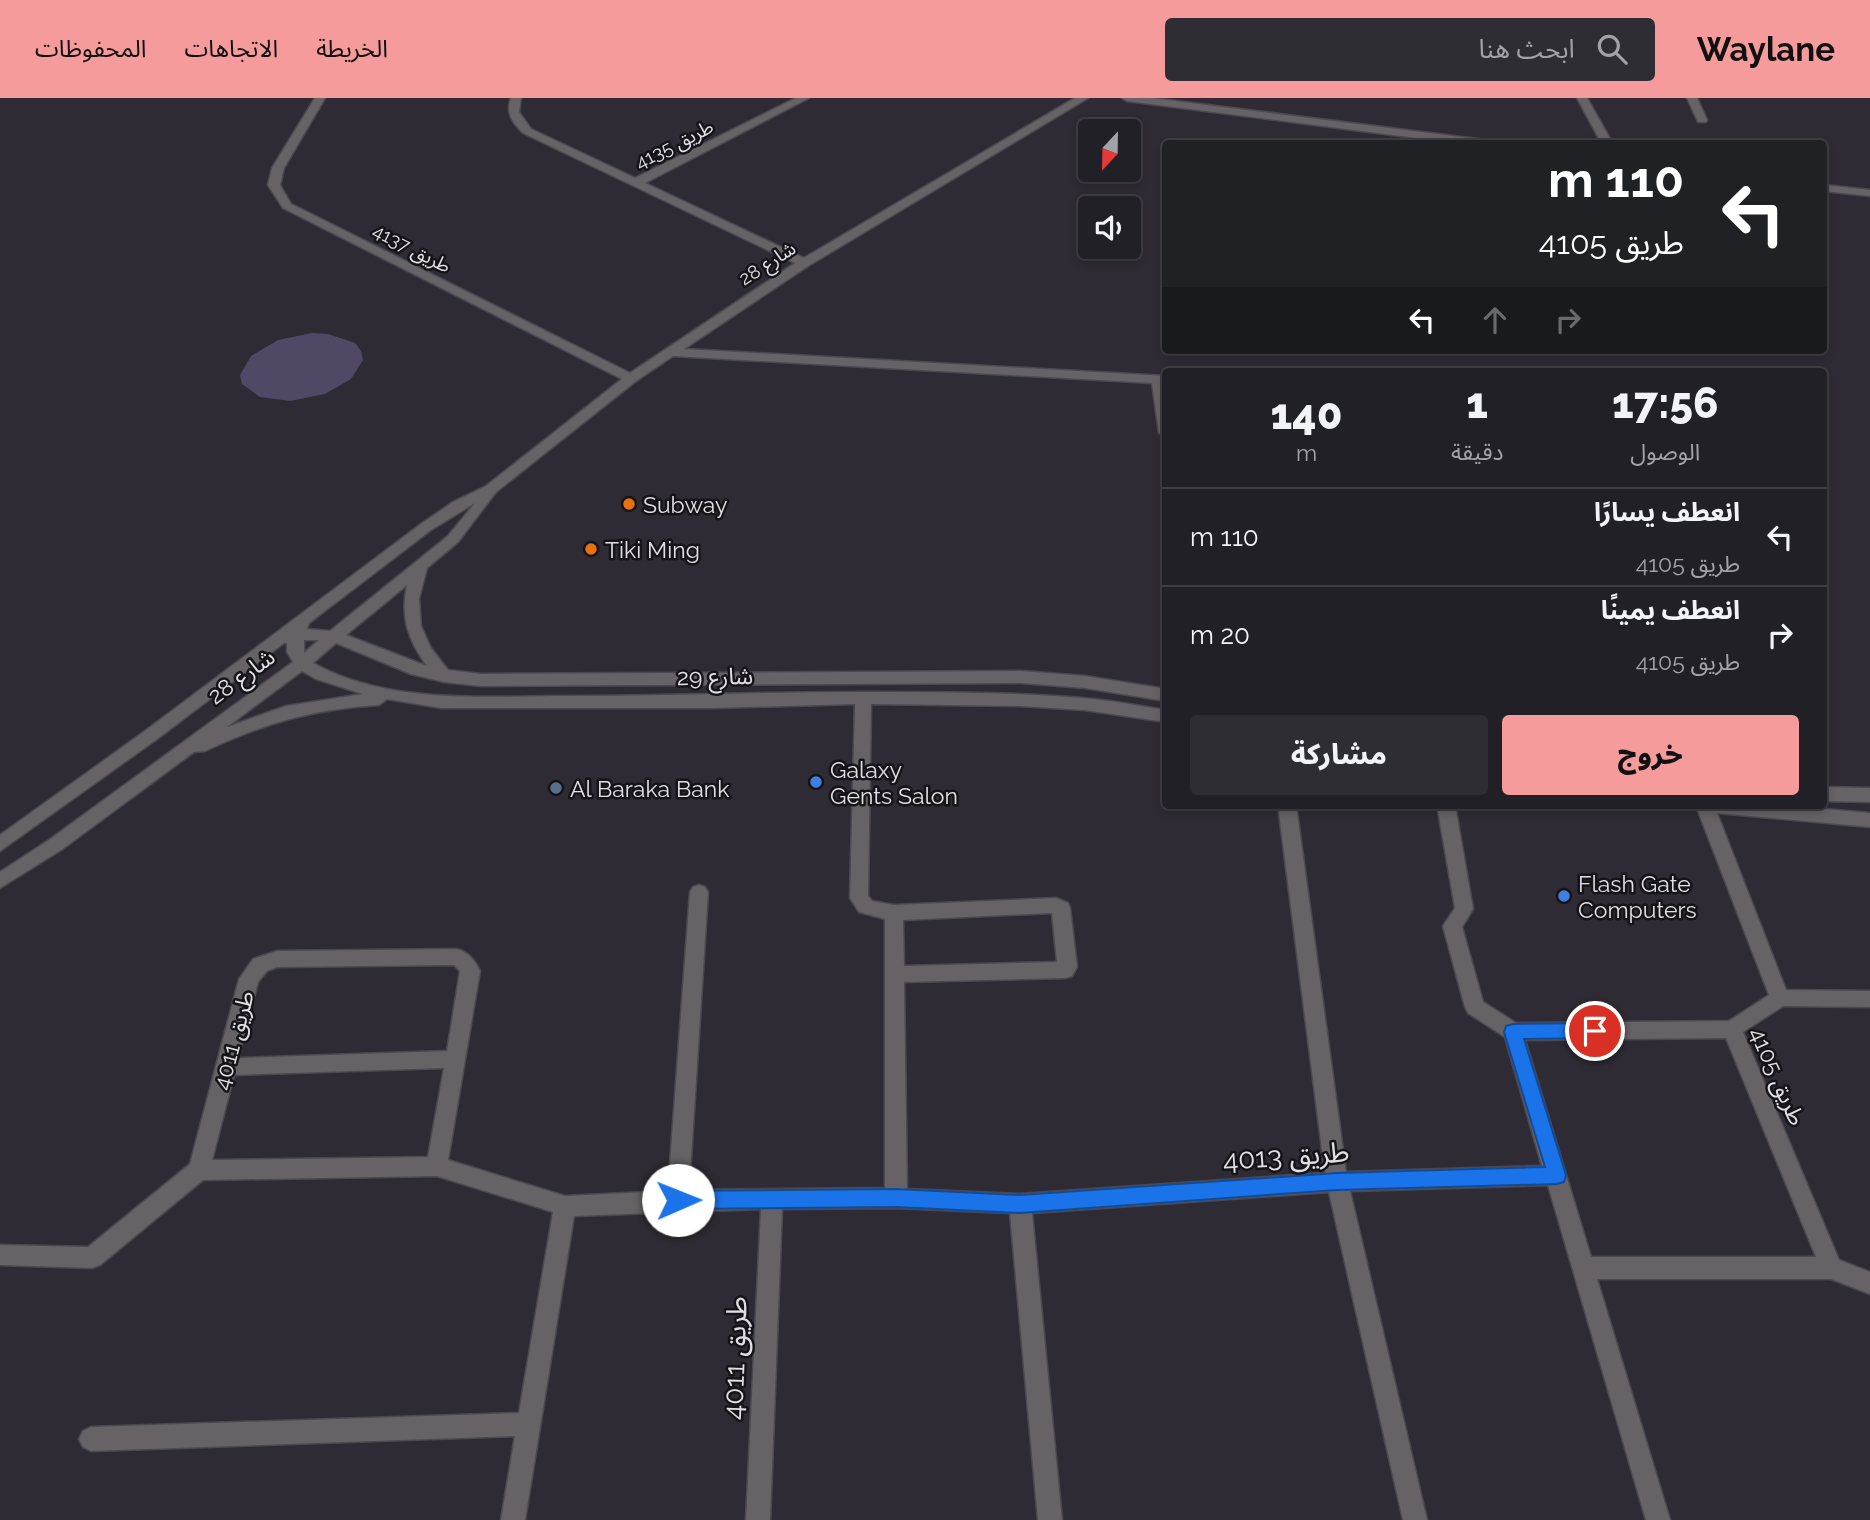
<!DOCTYPE html>
<html lang="ar">
<meta charset="utf-8">
<style>
:root{--surface:#222027;--page:#2e2d33;--text:#f1f3f6;--muted:#a2a3a7;--line:#3f3e44;--accent:#f59b9b}
body{margin:0;font-family:Raleway,"Noto Sans Arabic",sans-serif;background:var(--page);color:var(--text);direction:rtl;height:100vh;display:flex;flex-direction:column;font-size:26px;white-space:nowrap}
*{box-sizing:border-box;margin:0}
p{font-size:23px;color:var(--muted)}
.icon{flex:none;width:38px;height:38px;fill:none;stroke:currentColor;stroke-width:2;stroke-linecap:round;stroke-linejoin:round}
.map{position:relative;flex:1;overflow:hidden;direction:ltr}
.drawer{position:absolute;left:1162px;top:270px;width:665px;height:441px;display:flex;flex-direction:column;background:var(--surface);border-radius:7px;box-shadow:0 4px 10px #0003,0 0 0 2px var(--line);direction:rtl}
.drawer>*{flex:none}
.hud{position:absolute;left:1162px;top:42px;width:665px;height:214px;border-radius:7px;box-shadow:0 4px 10px #0003,0 0 0 2px var(--line);direction:rtl;background:#202124;color:#fff;overflow:hidden}
.needle{width:46px;rotate:202deg}
.controls{position:absolute;left:1078px;top:21px;display:grid;gap:14px}
.controls a{display:grid;place-items:center;width:63px;height:63px;border-radius:7px;background:var(--surface);box-shadow:0 4px 10px #0003,0 0 0 2px var(--line);font-size:35px}
.pin{position:absolute;display:grid;place-items:center;width:60px;height:60px;color:#fff;margin:-30px;border:4px solid #fff;border-radius:50%;box-shadow:0 2px 7px #0007}
.me{position:absolute;width:77px;margin:-38px;rotate:89deg;stroke-linejoin:round;filter:drop-shadow(0 0 5px #0008)}
.turn{display:flex;align-items:center;gap:24px;height:147px;padding:0 28px;font-size:32px}
.turn .icon{width:91px;height:91px;stroke-width:2.5}
.turn b{display:block;font-size:49px;line-height:60px}
.lanes{display:flex;align-items:center;height:66px;padding:0 28px;background:#0003;justify-content:center;gap:35px;direction:ltr}
.lanes .off{opacity:.35}
.eta{display:flex;justify-content:space-evenly;align-items:center;height:119px;text-align:center}
.eta b{font-size:42px;font-weight:800;line-height:49px}
.action{display:flex;gap:14px;margin-top:auto;padding:14px 28px}
.action a{flex:1;height:80px;border-radius:7px;background:var(--accent);color:#111;font-size:28px;font-weight:800;line-height:80px;text-align:center}
.action a+a{background:var(--page);color:var(--text)}
ul{padding:0;list-style:none}
li{display:flex;align-items:center;gap:21px;height:98px;padding:0 28px;border-top:2px solid var(--line)}
li div{flex:1}
li b{display:block;font-size:26px}
li em{font-style:normal}
header{display:flex;align-items:center;gap:42px;box-sizing:border-box;height:98px;padding:0 35px;background:var(--accent);color:#111}
header strong{font-size:33px}
nav{display:flex;gap:38px;margin-inline-start:auto;font-size:24px}
.search{width:490px;height:63px;background:var(--page);display:flex;align-items:center;gap:18px;box-sizing:border-box;padding:0 24px;border-radius:7px;color:var(--muted);font-size:26px}
.map>svg:first-child{display:block}
.building{fill:#514865}
.lines{fill:none;stroke-linecap:round;stroke-linejoin:round}
.minor-casing{stroke:#4b4850;stroke-width:3}
.minor{fill:#666265;fill-rule:evenodd}
.route{fill:#1a73e8;stroke:#114b97;stroke-width:2}
.food-dot{fill:#e8710a;stroke:#151418;stroke-width:2.5}
.shop-dot{fill:#3f7fe0;stroke:#151418;stroke-width:2.5}
.service-dot{fill:#5c6f8a;stroke:#151418;stroke-width:2.5}
.labels{text-anchor:middle;dominant-baseline:central;stroke-width:5;stroke-linejoin:round;paint-order:stroke}
.far-street-label{font-size:19px;fill:#e1dfe5;stroke:#151418}
.poi-label{font-size:23px;fill:#e1dfe5;stroke:#151418;text-anchor:start}
.street-label{font-size:23px;fill:#e1dfe5;stroke:#151418}
.near-street-label{font-size:28px;fill:#e1dfe5;stroke:#151418}
</style>
<header>
<strong>Waylane</strong>
<div class="search"><svg class="icon" aria-label="search" viewBox="0 0 24 24"><circle cx="10" cy="10" r="6"/><path d="M15 15l6 6"/></svg>ابحث هنا</div>
<nav><a>الخريطة</a><a>الاتجاهات</a><a>المحفوظات</a></nav>
</header>
<div class="map">
<svg width="1870" height="1422" viewBox="0 0 1870 1422">
<rect width="100%" height="100%" fill="#2e2b34"/>
<!-- building -->
<path class="building" d="M312 235 328 236 355 245 361 253 363 262 351 281 325 296 290 303 260 299 242 286 240 277 251 258 278 242Z"/>
<g class="lines">
<defs>
<g id="minor">
<path d="M315 0H325L284 70 280 87 291 106 630 275 795 165 523 35C513 25 505 15 511 0H521L519 14 531 31 635 80 796 0H809L645 85 804 160 1075 0H1088L808 168 684 251 1166 278V339L1159 335 1152 285 673 258 636 283 496 394 458 444 427 470 419 501 421 528 431 550 448 572 481 576 1021 573 1085 578 1166 591V603L1085 590 1021 585 481 588 444 584 411 576 336 545 313 565C389 607 484 598 568 598 666 598 765 594 864 594 937 594 1010 594 1082 600 1110 602 1138 608 1166 612V624L1084 612 1019 608 871 606 868 798 872 803 894 807 1056 800 1068 805 1070 810 1077 869 1072 878 1065 880 904 884 907 1091 1020 1096 1325 1075 1278 707H1296L1346 1074 1542 1068 1505 939 1468 915 1465 909 1443 828 1455 810 1437 707H1455L1473 811 1462 829 1483 904 1516 925 1729 923 1769 897 1698 713 1693 707H1777L1870 715V729L1717 715 1786 892 1870 893V909L1783 908 1743 934 1839 1162 1870 1174V1196L1831 1181H1597L1670 1422H1646L1548 1087 1350 1093 1427 1422H1403L1329 1094 1032 1115 1062 1422H1038L1010 1115 896 1110 782 1111 770 1422H746L761 1111 574 1118 525 1422H501L515 1338 91 1353 83 1349 79 1341 83 1333 91 1329 519 1315 553 1114 437 1078 203 1082 100 1167 92 1170 0 1167V1147L88 1149 190 1066 239 881 253 861 277 853 457 851C469 855 474 861 480 873L448 1062 565 1098 668 1093 690 794 693 789 699 787 705 789 708 794 689 1092 885 1090V821L859 814 850 800 855 606 714 610H441L387 601 379 607C313 611 265 625 205 653L194 654 61 752 0 790V774L49 742 293 564 287 554V545H284L157 641 0 753V737L145 633 421 426 453 404 486 388 622 281 283 110 268 87 272 70ZM475 405 448 438 330 533 307 531 309 525 431 432ZM407 487C400 519 408 542 427 568L346 537ZM304 542H319L304 555ZM302 573 316 581 363 596 286 608 227 629ZM1052 815 1057 864 904 868 903 822ZM454 867 460 873 447 953 238 960 258 884 267 873 277 869ZM1726 940 1816 1159H1591L1525 942ZM444 970 428 1059 212 1062 234 977Z"/>
<path d="M1122 0H1152L1493 43 1498 46H1463L1127 3Z"/>
<path d="M1577 0H1587L1613 46H1602Z"/>
<path d="M1687 0H1697L1707 22 1706 24H1698Z"/>
<path d="M1824 87 1870 92V98L1824 93Z"/>
<path d="M1824 689 1870 690V704L1824 703Z"/>
</g>
</defs>
<!-- minor casing -->
<use href="#minor" class="minor-casing"/>
<!-- minor -->
<use href="#minor" class="minor"/>
</g>
<!-- route -->
<path class="route" d="M1595 925 1601 927 1604 933 1601 938 1595 940 1524 941 1566 1077 1564 1084 1557 1086 1337 1092 1020 1115 896 1109 678 1111 671 1108 668 1102 671 1096 678 1093 896 1091 1020 1097 1337 1075 1545 1069 1504 934 1506 928 1513 926Z"/>
<!-- markers -->
<g class="food-dot">
<circle cx="629" cy="406" r="7"/>
<circle cx="591" cy="451" r="7"/>
</g>
<g class="shop-dot">
<circle cx="816" cy="684" r="7"/>
<circle cx="1564" cy="798" r="7"/>
</g>
<circle class="service-dot" cx="556" cy="690" r="7"/>
<g class="labels">
<!-- far-street labels -->
<g class="far-street-label">
<text transform="translate(674 46) rotate(-27)">طريق 4135</text>
<text transform="translate(412 150) rotate(27)">طريق 4137</text>
<text transform="translate(767 165) rotate(-33)">شارع 28</text>
</g>
<!-- poi labels -->
<g class="poi-label">
<text x="643" y="406">Subway</text>
<text x="605" y="451">Tiki Ming</text>
<text x="830" y="671">Galaxy<tspan x="830" dy="26">Gents Salon</tspan></text>
<text x="570" y="690">Al Baraka Bank</text>
<text x="1578" y="785">Flash Gate<tspan x="1578" dy="26">Computers</tspan></text>
</g>
<!-- street labels -->
<g class="street-label">
<text transform="translate(241 578) rotate(-36)">شارع 28</text>
<text transform="translate(715 578) rotate(-1)">شارع 29</text>
<text transform="translate(233 942) rotate(-75)">طريق 4011</text>
<text transform="translate(1778 978) rotate(66)">طريق 4105</text>
</g>
<!-- near-street labels -->
<g class="near-street-label">
<text transform="translate(1286 1058) rotate(-4)">طريق 4013</text>
<text transform="translate(735 1260) rotate(-88)">طريق 4011</text>
</g>
</g>
</svg>
<div class="controls">
<a><svg class="needle" viewBox="-14 -14 28 28"><path d="M0-13l5 13h-10z" fill="#e53935"/><path d="M0 13l5-13h-10z" fill="#a2a3a7"/></svg></a>
<a><svg class="icon" aria-label="sound" viewBox="0 0 24 24"><path d="M4 9h4l5-4v14l-5-4H4zM17 9q2 3 0 6"/></svg></a>
</div>
<div class="pin" style="left:1595px;top:933px;background:#d93025"><svg class="icon" aria-label="arrive" viewBox="0 0 24 24"><path d="M6 21V4h12l-3 4 3 4H6"/></svg></div>
<svg class="me" style="left:678px;top:1102px" viewBox="-20 -20 40 40"><circle r="19" fill="#fff"/><path d="M0-13L10 11 0 6-10 11z" fill="#1a73e8"/></svg>
<div class="hud">
<div class="turn"><svg class="icon" aria-label="left" viewBox="0 0 24 24"><path d="M17 20v-9H6M10 6l-5 5 5 5"/></svg><div><b>110 m</b>طريق 4105</div></div>
<div class="lanes"><svg class="icon" aria-label="left" viewBox="0 0 24 24"><path d="M17 20v-9H6M10 6l-5 5 5 5"/></svg><svg class="icon off" aria-label="ahead" viewBox="0 0 24 24"><path d="M12 20V5M6 11l6-6 6 6"/></svg><svg class="icon off" aria-label="right" viewBox="0 0 24 24"><path d="M7 20v-9h11M14 6l5 5-5 5"/></svg></div>
</div>
<section class="drawer">
<div class="eta">
<div><b>17:56</b><p>الوصول</p></div>
<div><b>1</b><p>دقيقة</p></div>
<div><b>140</b><p>m</p></div>
</div>
<ul>
<li><svg class="icon" aria-label="left" viewBox="0 0 24 24"><path d="M17 20v-9H6M10 6l-5 5 5 5"/></svg><div><b>انعطف يسارًا</b><p>طريق 4105</p></div><em>110 m</em></li>
<li><svg class="icon" aria-label="right" viewBox="0 0 24 24"><path d="M7 20v-9h11M14 6l5 5-5 5"/></svg><div><b>انعطف يمينًا</b><p>طريق 4105</p></div><em>20 m</em></li>
</ul>
<div class="action"><a>خروج</a><a>مشاركة</a></div>
</section>
</div>
